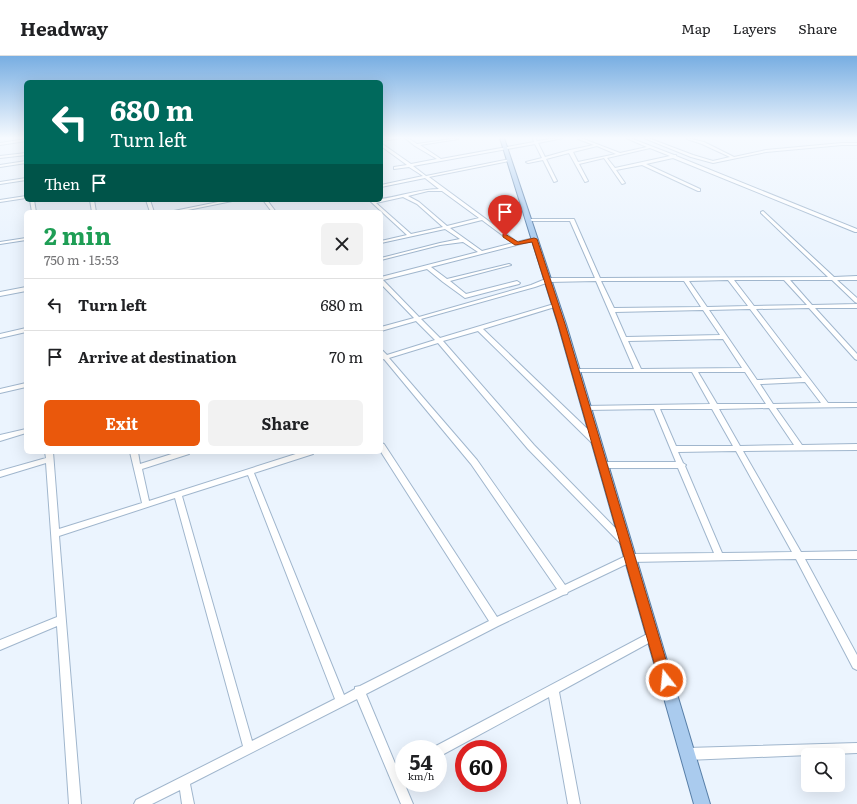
<!DOCTYPE html>
<meta charset="utf-8">
<style>
:root{--surface:#fff;--page:#f2f2f2;--text:#202124;--muted:#757577;--line:#e0e0e0;--accent:#ea580c}
body{margin:0;font-family:Literata,serif;background:var(--page);color:var(--text);height:100vh;display:flex;flex-direction:column;font-size:15px;white-space:nowrap}
*{box-sizing:border-box;margin:0}
p{font-size:13px;color:var(--muted)}
.icon{flex:none;width:22px;height:22px;fill:none;stroke:currentColor;stroke-width:2;stroke-linecap:round;stroke-linejoin:round}
.map{position:relative;flex:1;overflow:hidden}
.panel{position:absolute;left:24px;top:154px;width:359px;height:244px;display:flex;flex-direction:column;background:var(--surface);border-radius:6px;box-shadow:0 4px 16px #0002}
.panel>*{flex:none}
.guide{position:absolute;left:24px;top:24px;width:359px;height:122px;border-radius:6px;box-shadow:0 4px 16px #0002;background:#00695c;color:#fff;overflow:hidden}
.controls{position:absolute;left:801px;top:692px;display:grid;gap:8px}
.controls a{display:grid;place-items:center;width:44px;height:44px;border-radius:6px;background:var(--surface);box-shadow:0 4px 16px #0002;font-size:20px}
.speed{position:absolute;left:395px;top:684px;display:flex;gap:8px;font-size:20px;font-weight:700;text-align:center}
.speed>*{display:grid;place-content:center;width:52px;height:52px;border-radius:50%;background:var(--surface);box-shadow:0 4px 16px #0002;line-height:1}
.speed small{font-size:10px;font-weight:400}
.speed .limit{border:6px solid #d22;background:#fff;color:#111}
.pin{position:absolute;display:grid;place-items:center;width:34px;height:34px;color:#fff;margin:-41px -17px;border-radius:50% 50% 50% 0;rotate:-45deg;box-shadow:0 0 4px #0007}
.pin .icon{rotate:45deg}
.me{position:absolute;width:44px;margin:-22px;rotate:344deg;stroke-linejoin:round;filter:drop-shadow(0 0 3px #0008)}
.turn{display:flex;align-items:center;gap:14px;height:84px;padding:0 20px;font-size:18px}
.turn .icon{width:52px;height:52px;stroke-width:2.5}
.turn b{display:block;font-size:28px;line-height:34px}
.then{display:flex;align-items:center;height:38px;padding:0 20px;background:#0003;gap:8px;font-size:15px}
.round{display:grid;place-items:center;flex:none;width:42px;height:42px;border-radius:6px;background:var(--page)}
.headline{display:flex;align-items:center;justify-content:space-between;height:68px;padding:0 20px}
h1{font-size:24px;font-weight:700;line-height:30px;color:#1e9e55}
.button{display:flex;gap:8px;margin-top:auto;padding:8px 20px}
.button a{flex:1;height:46px;border-radius:6px;background:var(--accent);color:#fff;font-size:16px;font-weight:700;line-height:46px;text-align:center}
.button a+a{background:var(--page);color:var(--text)}
ul{padding:0;list-style:none}
li{display:flex;align-items:center;gap:12px;height:52px;padding:0 20px;border-top:1px solid var(--line)}
li div{flex:1}
li b{display:block;font-size:15px}
li em{font-style:normal}
header{display:flex;align-items:center;gap:24px;box-sizing:border-box;height:56px;padding:0 20px;background:var(--surface);border-bottom:1px solid var(--line)}
header strong{font-size:19px}
nav{display:flex;gap:22px;margin-inline-start:auto;font-size:14px}
.map>svg:first-child{display:block}
.lines{fill:none;stroke-linecap:round;stroke-linejoin:round}
.minor-casing{stroke:#a0b6cd;stroke-width:2}
.major-casing{stroke:#587fa8;stroke-width:2}
.minor{fill:#fff;fill-rule:evenodd}
.major{fill:#aacbee;fill-rule:evenodd}
.route{fill:#ea580c;stroke:#983908}
</style>
<header>
<strong>Headway</strong>
<nav><a>Map</a><a>Layers</a><a>Share</a></nav>
</header>
<div class="map">
<svg width="857" height="748" viewBox="0 0 857 748">
<rect width="100%" height="100%" fill="#ebf4fe"/>
<g class="lines">
<defs>
<g id="minor">
<path d="M394 82H401L381 85V83Z"/>
<path d="M405 82H408L417 88 459 82 458 83 420 89 441 103 534 86 533 82H535L537 85 558 82H563L538 87 545 101 570 94 594 89 578 83V82H581L620 97 647 91 626 82H630L674 99H676V100L857 173V176H855L673 102 646 108 700 133V135H698L642 109 616 114 625 127 622 128 604 102 579 108 588 125 585 126 569 97 546 103 557 125 554 126 543 104 528 107 526 106 542 102 535 88 413 110 426 120 510 103 509 105 429 121 517 186 534 182 536 183V184L431 211 447 223 509 208 511 209 450 225 466 238 517 225 520 227 519 228 465 242 443 226 427 213 383 224 419 261 531 229 548 222H595L570 165H526V164L528 163H574L600 222 828 221 761 157V156L763 155 834 221 857 220V224H837L857 242V247L855 246 832 224H790L812 249 857 248V252H815L857 298V304L855 303 809 252 756 253 828 347H857V351L776 352 802 389 857 388V394L743 395 801 496 857 495V503H805L857 599V614L853 612 796 503 631 506 568 536 567 538 563 539 498 570 366 638 397 712 404 708V720L402 722 413 748H401L357 643 190 728 194 748H182L180 734 152 748H134L136 744 243 690 175 442 59 480 81 748H69L57 570 0 594V584L57 561 46 407 0 421V415L46 402 45 396H53L59 473 142 447 130 396H138L140 408 178 396H190L189 398 142 413 149 445 302 396H314L313 398 254 417 344 639 355 633V631L360 630 489 565 381 396V387L384 388 497 561 557 533 471 408 384 303 381 304V294L383 295 387 299 435 284 416 265 381 275V271L414 262 381 228V221L478 196 463 186 440 189 381 204V202L440 187 460 183 445 173 381 187V185L407 179 369 144C392 144 415 133 439 133L425 122 381 131V129L423 120 409 111 394 113V111L407 109 381 90V87L411 108 437 103 415 90ZM597 90 616 98 578 106 573 96ZM650 92 670 100 615 112 607 102ZM428 135H442L479 162 447 170 419 146 408 140ZM403 141 417 148 443 171 411 178 376 147ZM482 164 513 187 482 195 450 172ZM728 224 748 250 707 251 689 225ZM734 224H784L807 249 754 250ZM596 225 634 313H575L572 315 573 316H692L710 348 584 350 583 352 584 354H586L654 353 676 406H603L600 407 599 409 600 411 603 412H678L714 497 630 498 565 529 477 404 389 302 438 287 528 393 622 489 625 491 628 489 629 487 628 485 534 389 443 285 478 275 593 388H599L600 386 599 384 483 273 558 250V248H554L440 282 421 263 535 231 549 226ZM601 225H684L701 251 614 252ZM750 253 802 322 757 324 709 254ZM703 254 720 279 626 281 615 256ZM723 283 742 312 641 313 628 285ZM698 316H745L766 348H717ZM805 326 821 347 773 348 760 328ZM769 352 794 389 740 390 719 353ZM660 353H712L733 390H676ZM736 395 792 496 722 497 685 410 686 409 683 407 678 396ZM248 419 335 643 252 685 182 440Z"/>
<path d="M644 82H648L693 99 713 105 730 101 702 88 687 83V82L704 86 734 101 766 94 842 87H857V89H842L766 96 713 107 691 101Z"/>
<path d="M26 83V85L0 89V87Z"/>
<path d="M26 97V99L0 102V100Z"/>
<path d="M26 105V107L0 111V109Z"/>
<path d="M26 122V124L0 128V126Z"/>
<path d="M26 140V142L0 146V144Z"/>
<path d="M30 144H34L36 156H32Z"/>
<path d="M90 144H94L96 156H92Z"/>
<path d="M146 144H150L154 156H150Z"/>
<path d="M228 144H237L178 156H169Z"/>
<path d="M263 144H267L276 156H272Z"/>
<path d="M26 182V184L0 188V186Z"/>
<path d="M26 231V235L0 240V236Z"/>
<path d="M26 272V276L0 282V278Z"/>
<path d="M26 327V331L0 337V333Z"/>
<path d="M26 373V377L0 385V379Z"/>
<path d="M653 575 656 577 658 580 656 583 559 636 580 748H568L549 641 442 699 438 701V693H433L434 691Z"/>
<path d="M857 687V697L687 704 683 702 681 698 683 694 687 692Z"/>
</g>
<path id="major" d="M500 82H504L566 268 710 748H694L558 268Z"/>
</defs>
<!-- minor casing -->
<use href="#minor" class="minor-casing"/>
<!-- major casing -->
<use href="#major" class="major-casing"/>
<!-- minor -->
<use href="#minor" class="minor"/>
<!-- major -->
<use href="#major" class="major"/>
</g>
<!-- sky -->
<linearGradient id="sky" x2="0" y2="1"><stop stop-color="#78aee2"/><stop offset="0.44" stop-color="#f6faff"/><stop offset="1" stop-color="#f6faff" stop-opacity="0"/></linearGradient>
<rect width="857" height="186" fill="url(#sky)"/>
<!-- route -->
<path class="route" d="M505 178 518 186 534 182 537 183 565 268 672 624 670 629 666 631 661 629 659 624 558 268 532 186 515 189 503 181V178Z"/>
</svg>
<div class="controls">
<a><svg class="icon" aria-label="search" viewBox="0 0 24 24"><circle cx="10" cy="10" r="6"/><path d="M15 15l6 6"/></svg></a>
</div>
<div class="speed"><div>54<small>km/h</small></div><div class="limit">60</div></div>
<div class="pin" style="left:505px;top:180px;background:#d93025"><svg class="icon" aria-label="arrive" viewBox="0 0 24 24"><path d="M6 21V4h12l-3 4 3 4H6"/></svg></div>
<svg class="me" style="left:666px;top:624px" viewBox="-20 -20 40 40"><circle r="17" fill="#ea580c" stroke="#fff" stroke-width="3"/><path d="M0-11L8 9 0 5-8 9z" fill="#fff"/></svg>
<div class="guide">
<div class="turn"><svg class="icon" aria-label="left" viewBox="0 0 24 24"><path d="M17 20v-9H6M10 6l-5 5 5 5"/></svg><div><b>680 m</b>Turn left</div></div>
<div class="then">Then<svg class="icon" aria-label="arrive" viewBox="0 0 24 24"><path d="M6 21V4h12l-3 4 3 4H6"/></svg></div>
</div>
<section class="panel">
<div class="headline"><div><h1>2 min</h1><p>750 m · 15:53</p></div><a class="round"><svg class="icon" aria-label="close" viewBox="0 0 24 24"><path d="M6 6l12 12M18 6L6 18"/></svg></a></div>
<ul>
<li><svg class="icon" aria-label="left" viewBox="0 0 24 24"><path d="M17 20v-9H6M10 6l-5 5 5 5"/></svg><div><b>Turn left</b></div><em>680 m</em></li>
<li><svg class="icon" aria-label="arrive" viewBox="0 0 24 24"><path d="M6 21V4h12l-3 4 3 4H6"/></svg><div><b>Arrive at destination</b></div><em>70 m</em></li>
</ul>
<div class="button"><a>Exit</a><a>Share</a></div>
</section>
</div>
